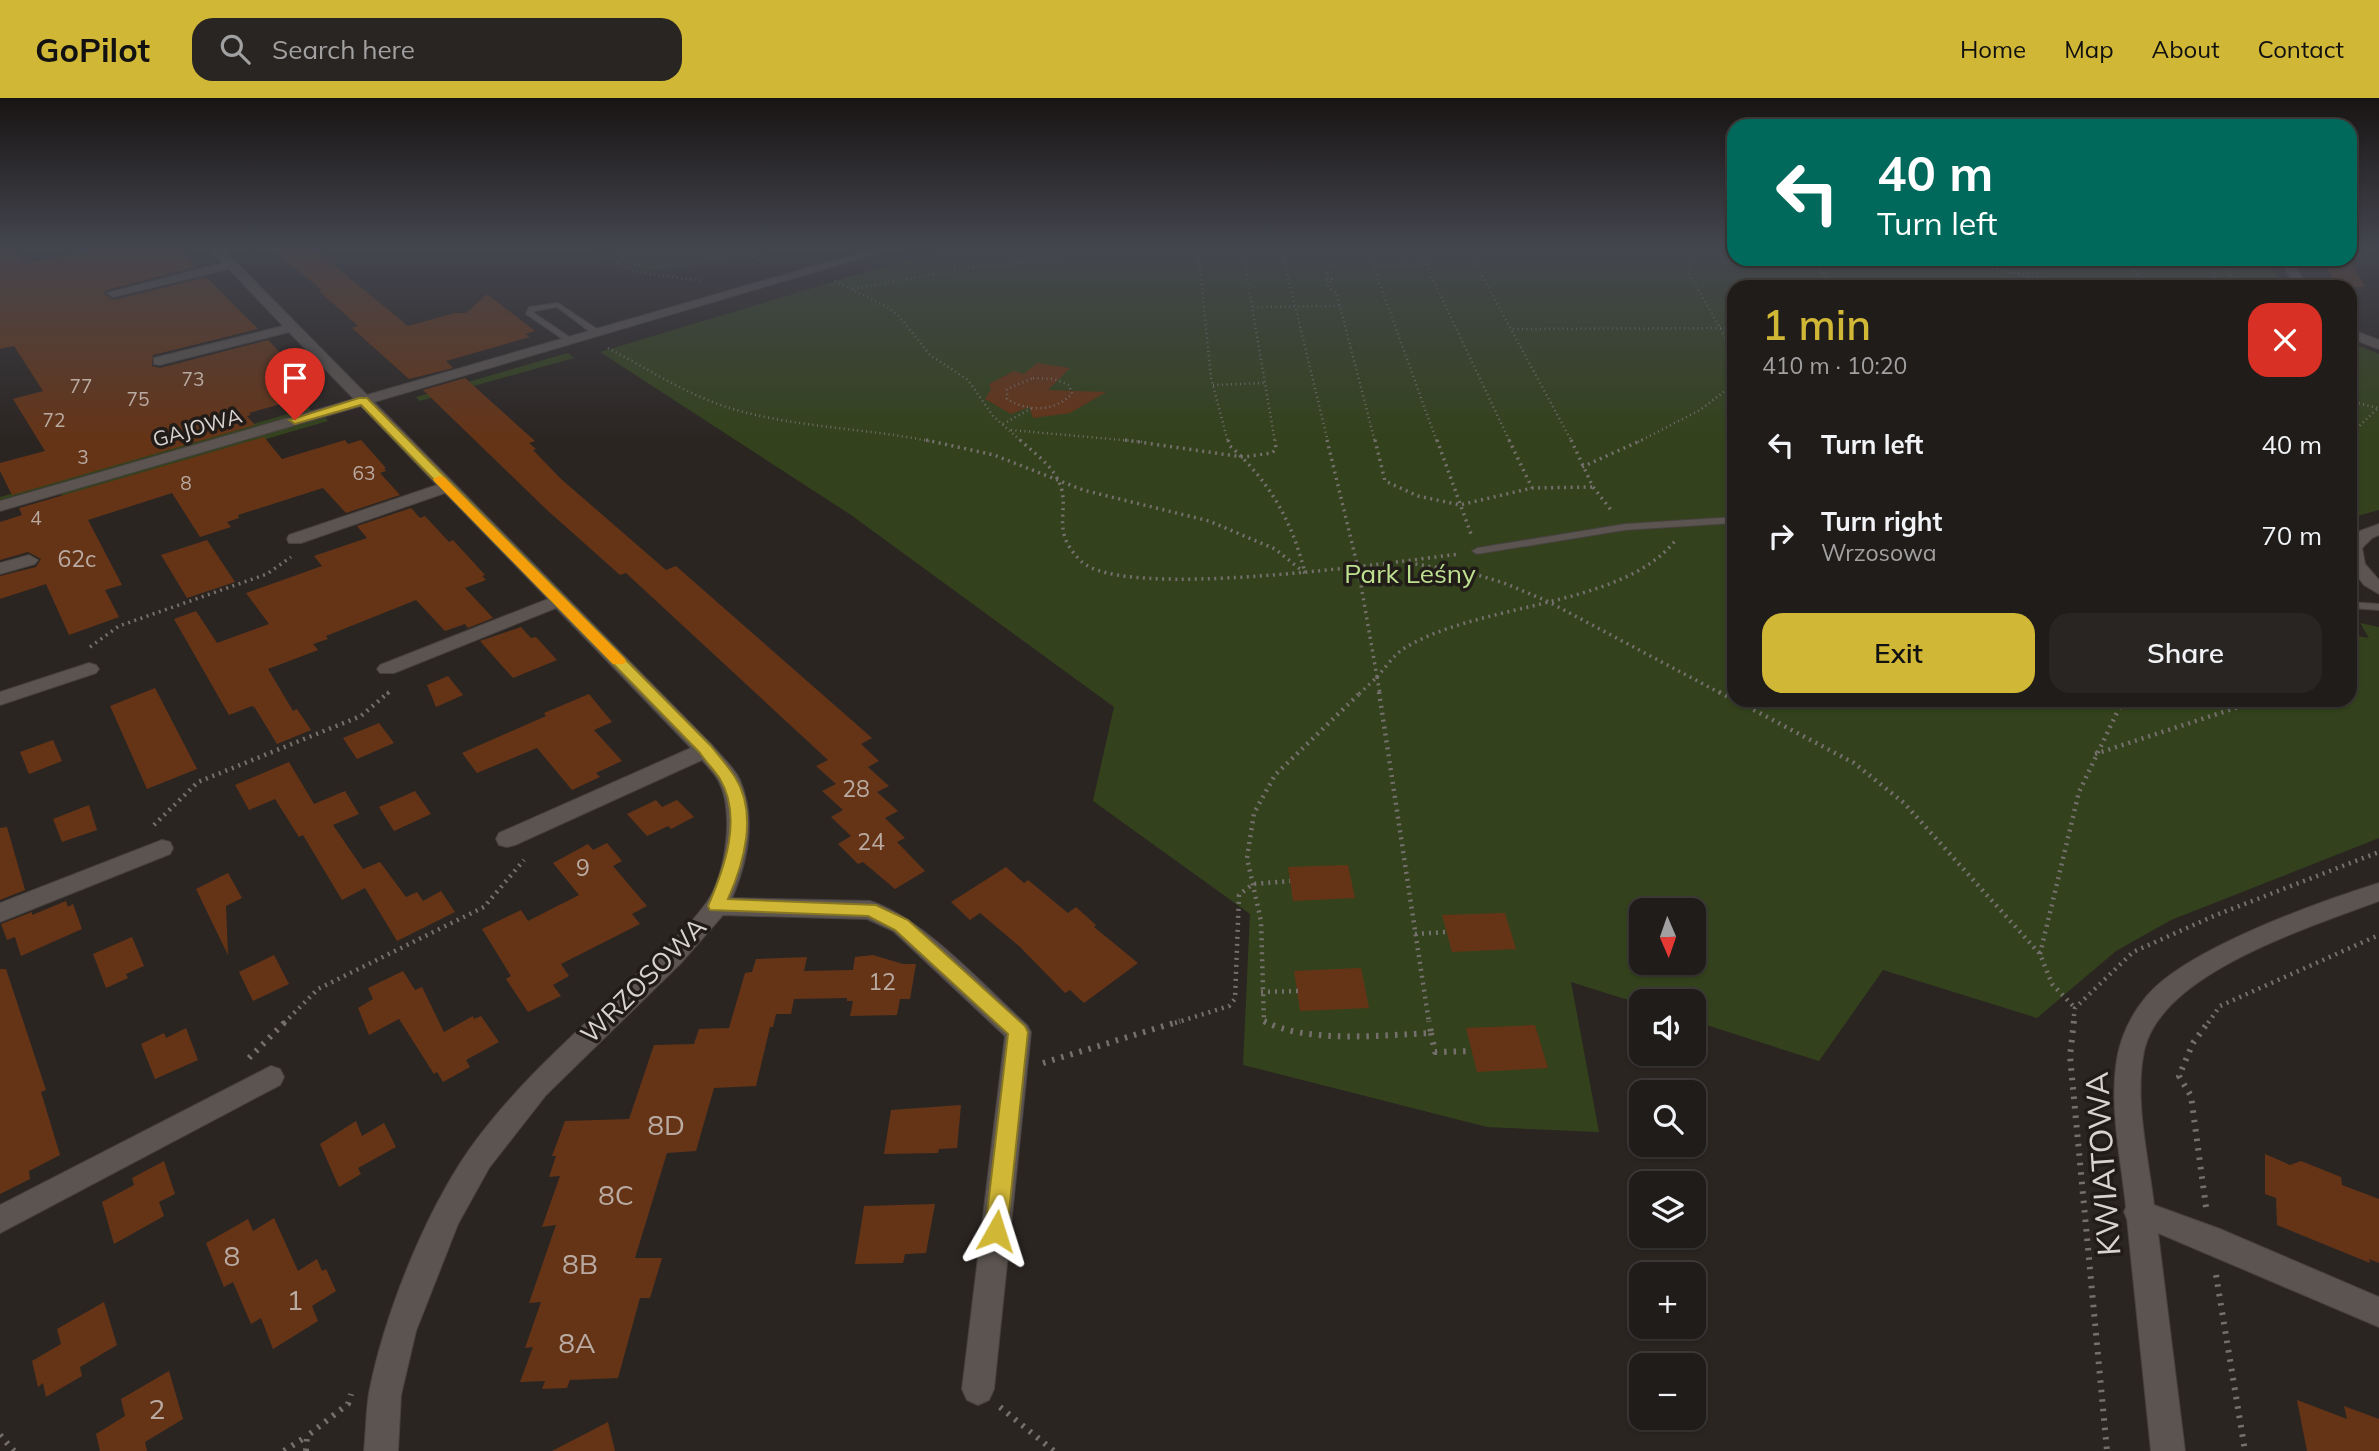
<!DOCTYPE html>
<meta charset="utf-8">
<style>
:root{--surface:#201c1a;--page:#282523;--text:#f1f3f6;--muted:#a2a1a2;--line:#3d3a39;--accent:#d1b736}
body{margin:0;font-family:Mulish,sans-serif;background:var(--page);color:var(--text);height:100vh;display:flex;flex-direction:column;font-size:26px;white-space:nowrap}
*{box-sizing:border-box;margin:0}
p{font-size:23px;color:var(--muted)}
.icon{flex:none;width:38px;height:38px;fill:none;stroke:currentColor;stroke-width:2;stroke-linecap:round;stroke-linejoin:round}
.map{position:relative;flex:1;overflow:hidden}
.sheet{position:absolute;left:1727px;top:182px;width:630px;height:427px;display:flex;flex-direction:column;background:var(--surface);border-radius:21px;box-shadow:0 2px 5px #0004,0 0 0 2px var(--line)}
.sheet>*{flex:none}
.top-card{position:absolute;left:1727px;top:21px;width:630px;height:147px;border-radius:21px;box-shadow:0 2px 5px #0004,0 0 0 2px var(--line);background:#00695c;color:#fff;overflow:hidden}
.needle{width:46px;rotate:178deg}
.controls{position:absolute;left:1629px;top:800px;display:grid;gap:14px}
.controls a{display:grid;place-items:center;width:77px;height:77px;border-radius:14px;background:var(--surface);box-shadow:0 2px 5px #0004,0 0 0 2px var(--line);font-size:35px}
.pin{position:absolute;display:grid;place-items:center;width:60px;height:60px;color:#fff;margin:-72px -30px;border-radius:50% 50% 50% 0;rotate:-45deg;box-shadow:0 0 7px #0007}
.pin .icon{rotate:45deg}
.me{position:absolute;width:77px;margin:-38px;rotate:6deg;stroke-linejoin:round;filter:drop-shadow(0 0 5px #0008)}
.turn{display:flex;align-items:center;gap:24px;height:147px;padding:0 35px;font-size:32px}
.turn .icon{width:91px;height:91px;stroke-width:2.5}
.turn b{display:block;font-size:49px;line-height:60px}
.round{display:grid;place-items:center;flex:none;width:74px;height:74px;border-radius:21px;background:var(--page)}
.overview{display:flex;align-items:center;justify-content:space-between;height:119px;padding:0 35px}
h1{font-size:42px;font-weight:600;line-height:52px;color:var(--accent)}
.primary-button{display:flex;gap:14px;margin-top:auto;padding:14px 35px}
.primary-button a{flex:1;height:80px;border-radius:21px;background:var(--accent);color:#111;font-size:28px;font-weight:600;line-height:80px;text-align:center}
.primary-button a+a{background:var(--page);color:var(--text)}
ul{padding:0;list-style:none}
li{display:flex;align-items:center;gap:21px;height:91px;padding:0 35px}
li div{flex:1}
li b{display:block;font-size:26px}
li em{font-style:normal}
header{display:flex;align-items:center;gap:42px;box-sizing:border-box;height:98px;padding:0 35px;background:var(--accent);color:#111}
header strong{font-size:33px}
nav{display:flex;gap:38px;margin-inline-start:auto;font-size:24px}
.search{width:490px;height:63px;background:var(--page);display:flex;align-items:center;gap:18px;box-sizing:border-box;padding:0 24px;border-radius:21px;color:var(--muted);font-size:26px}
.map>svg:first-child{display:block}
.green{fill:#33421c;fill-rule:evenodd}
.building{fill:#653417}
.lines{fill:none;stroke-linecap:round;stroke-linejoin:round}
.lane-casing{stroke:#47413f;stroke-width:2}
.street-casing{stroke:#47413f;stroke-width:2}
.path-far3{stroke:#75706d;stroke-width:2.5;stroke-dasharray:1 3.5;stroke-linecap:butt}
.path-far2{stroke:#75706d;stroke-width:3.5;stroke-dasharray:2 4.5;stroke-linecap:butt}
.path-far1{stroke:#75706d;stroke-width:4.5;stroke-dasharray:2 5;stroke-linecap:butt}
.path{stroke:#75706d;stroke-width:6;stroke-dasharray:2.5 7;stroke-linecap:butt}
.lane{fill:#5b5450;fill-rule:evenodd}
.street{fill:#5b5450;fill-rule:evenodd}
.route{fill:#d1b736;stroke:#887723;stroke-width:2}
.slow{fill:#f59e0b}
.labels{text-anchor:middle;dominant-baseline:central;stroke-width:7;stroke-linejoin:round;paint-order:stroke}
.far-number-label{font-size:19px;fill:#baaba2}
.far-street-label{font-size:21px;fill:#d7d3d1;stroke:#221c19}
.number-label{font-size:23px;fill:#baaba2}
.park-label{font-size:26px;fill:#bee190;stroke:#221c19}
.street-label{font-size:26px;fill:#d7d3d1;stroke:#221c19}
.near-number-label{font-size:28px;fill:#baaba2}
.near-street-label{font-size:32px;fill:#d7d3d1;stroke:#221c19}
</style>
<header>
<strong>GoPilot</strong>
<div class="search"><svg class="icon" aria-label="search" viewBox="0 0 24 24"><circle cx="10" cy="10" r="6"/><path d="M15 15l6 6"/></svg>Search here</div>
<nav><a>Home</a><a>Map</a><a>About</a><a>Contact</a></nav>
</header>
<div class="map">
<svg width="2379" height="1353" viewBox="0 0 2379 1353">
<rect width="100%" height="100%" fill="#2b2522"/>
<!-- green -->
<g class="green">
<path d="M597 150H810L646 174Z"/>
<path d="M946 150H1734V161H2267L2283 189H1734V602H2350V537L2369 540 2360 525 2379 529V740L2171 822 2116 853 2037 920 1883 872 1819 963 1694 923V903H1642L1641 906 1571 884 1599 1034 1487 1029 1243 967 1250 816 1093 703 1114 609 851 417 600 254ZM1642 812H1694V864H1642Z"/>
<path d="M2350 244 2379 256V412L2350 420Z"/>
<path d="M568 255 574 260 420 303 416 299Z"/>
<path d="M309 310 311 313 0 402V399Z"/>
<path d="M325 319 328 323 63 400 60 395Z"/>
</g>
<!-- building -->
<g class="building">
<path d="M0 150H12L24 166 101 150H179L196 169 106 192 104 196 114 202 206 179 258 231 153 257 152 268 160 270 268 242 295 270 291 272 317 296 249 315 251 317 247 318 255 327 12 397 0 373V365L45 353 13 301 43 293 14 248 0 251Z"/>
<path d="M269 150H313L408 228 455 215H466L487 196 535 233 525 236 530 239 446 263 453 270 409 281 352 230 358 228 319 193 322 192Z"/>
<path d="M2323 161H2349L2365 189H2337Z"/>
<path d="M1037 265 1070 270 1048 292 1106 294 1070 315 1033 320 1029 309 1011 316 985 301 991 292 989 286 1014 273 1024 276Z"/>
<path d="M465 280 535 343 529 345 536 351 533 352 561 381 666 472 676 468 872 640 861 646 879 663 868 669 889 688 877 694 898 713 885 720 905 740 897 744 925 773 895 791 863 764 858 766 838 746 851 738 831 719 843 712 822 693 836 686 816 668 828 662 626 475 620 477 547 412 423 292Z"/>
<path d="M264 339 282 361 345 342 348 346 361 342 386 370H384L386 373 380 375 400 397 346 415 323 390 238 417 239 420 227 424 231 429 200 439 172 395 88 422 122 487 105 492 119 519 69 537 46 486 0 501V478L36 469 41 461 28 454 0 462V424L22 417 19 410Z"/>
<path d="M411 410 420 420 425 418 449 444 453 442 485 477 482 478 486 482 465 490 493 520 468 530 465 526 445 533 416 502 326 538 328 541 313 546 318 552 268 571 293 613 297 611 311 632 277 646 255 610 252 608 229 617 174 521 196 513 217 545 269 526 246 495 322 468 314 458 367 440 357 428Z"/>
<path d="M207 442 235 484 187 500 161 457Z"/>
<path d="M521 529 531 540 536 539 557 562 513 580 480 543Z"/>
<path d="M448 578 463 597 436 609 427 587Z"/>
<path d="M155 590 197 671 147 691 110 608Z"/>
<path d="M589 596 612 624 594 632 622 663 596 675 600 679 572 692 537 650 477 675 462 655 546 618 544 615Z"/>
<path d="M379 625 394 645 357 661 343 640Z"/>
<path d="M53 642 62 663 29 676 20 654Z"/>
<path d="M289 664 314 706 345 693 359 716 333 727 363 771 380 764 406 799 417 794 423 803 441 793 455 814 397 843 365 790 342 802 303 737 299 739 275 701 249 712 235 687Z"/>
<path d="M415 693 431 716 394 733 379 709Z"/>
<path d="M656 702 662 709 677 702 694 719 671 731 668 728 647 738 627 716Z"/>
<path d="M89 707 97 732 62 744 53 721Z"/>
<path d="M7 729 25 792 0 802V730Z"/>
<path d="M607 745 622 763 613 768 647 808 632 816 640 826 561 866 569 878 553 887 561 898 528 914 506 881 511 878 482 831 521 812 528 823 579 797 553 765 588 746 593 752Z"/>
<path d="M1348 767 1355 800 1293 803 1288 769Z"/>
<path d="M1006 769 1024 785 1028 782 1068 815 1076 809 1096 827 1094 829 1138 865 1084 905 1070 892 1065 895 1020 849 980 815 970 822 951 804Z"/>
<path d="M228 775 242 800 226 808 228 857 196 791Z"/>
<path d="M66 803 68 809 73 806 82 831 21 858 15 839 7 842 1 826 32 814V817Z"/>
<path d="M1505 815 1516 851 1452 854 1442 817Z"/>
<path d="M132 839 144 868 126 876 128 880 106 890 93 856Z"/>
<path d="M274 857 289 886 253 903 239 874Z"/>
<path d="M873 857 903 866H916L910 901H900L897 917 850 918 853 903H847V900L794 901 791 916H776L773 929H770L756 988 714 990 696 1053 667 1055 635 1160H662L650 1200H640L618 1280 570 1282 567 1290 542 1291 545 1283 520 1284 533 1249 525 1250 541 1204 529 1205 556 1127 542 1129 560 1078 549 1079 556 1058H552L565 1023 629 1021 654 947 694 946 699 931 729 930 745 875 752 874 756 861 807 859 804 873 853 872 855 859Z"/>
<path d="M1361 870 1369 910 1300 913 1294 873Z"/>
<path d="M0 871H6L46 992 41 994 60 1057 29 1073 30 1081 0 1096Z"/>
<path d="M403 873 415 892 422 889 444 934 473 918 474 921 481 918 499 944 466 962 470 969 443 984 437 974 434 976 399 921 369 937 358 910 373 901 368 890Z"/>
<path d="M1535 927 1548 970 1477 974 1466 930Z"/>
<path d="M186 930 198 962 155 981 141 946 164 935 166 940Z"/>
<path d="M961 1007 957 1050 939 1051 938 1055 884 1056 891 1012Z"/>
<path d="M356 1023 362 1038 384 1025 396 1049 358 1070 361 1076 339 1089 320 1046Z"/>
<path d="M2265 1056 2290 1067 2301 1063 2341 1079 2342 1087 2379 1101V1165L2369 1161 2370 1165 2277 1127 2276 1100 2265 1096Z"/>
<path d="M164 1063 175 1096 159 1104 164 1118 114 1146 102 1104 134 1087 132 1080Z"/>
<path d="M935 1106 926 1155 905 1156 903 1165 855 1166 864 1108Z"/>
<path d="M274 1120 298 1173 317 1161 322 1173 326 1171 336 1193 312 1208 318 1223 273 1251 261 1220 251 1226 233 1184 224 1189 206 1145 248 1121 253 1133Z"/>
<path d="M104 1204 117 1247 80 1269 82 1278 46 1299 43 1285 38 1289 32 1263 61 1246 57 1231Z"/>
<path d="M169 1273 183 1321 145 1344 147 1353H100L96 1336 125 1318 121 1301Z"/>
<path d="M2297 1302 2347 1321 2344 1308 2379 1321V1353H2307Z"/>
<path d="M608 1324 615 1353H552Z"/>
</g>
<g class="lines">
<defs>
<g id="lane">
<path d="M558 205 600 233V237H594L557 209 535 213 534 215 574 242 567 244 526 216 529 209Z"/>
<path d="M1734 419V425L1625 432 1477 456 1472 453 1477 450 1625 426Z"/>
<path d="M2350 504 2379 506V512L2350 510Z"/>
</g>
<g id="street">
<path d="M209 150H222L367 297 877 150H896L374 304 712 647C721 658 734 669 740 682 756 720 748 763 732 800L870 803C922 819 985 889 1027 927L1031 934 994 1291 989 1302 978 1307 967 1302 962 1291 1005 938 893 833 867 821 723 817 681 865 546 997 489 1070 458 1126 416 1233 401 1297 398 1353H364C366 1334 366 1314 369 1295 384 1218 424 1117 469 1052 515 987 576 935 633 880 658 857 687 832 707 804 726 777 735 712 718 682 714 675 707 668 702 662L515 747 507 749 499 747 496 741 499 735 691 650 556 510 394 575H380L377 571 380 567 548 501 445 395 301 445H289L287 441 289 437 437 387 361 308 0 413V403L354 301 289 234 159 267 154 266V260L283 228 229 171 113 199 107 195 223 165Z"/>
<path d="M2279 161H2291L2308 189H2296Z"/>
<path d="M2350 231 2379 242V251L2350 240Z"/>
<path d="M2379 426V437L2372 440 2362 450 2365 466 2379 482V496L2364 487 2350 469V441L2360 433Z"/>
<path d="M29 457 38 462 35 466 0 476V465Z"/>
<path d="M89 565 96 567 99 571 96 575 0 607V594Z"/>
<path d="M162 742 170 744 173 750 170 756 0 824V805Z"/>
<path d="M2379 785V803C2311 829 2161 874 2144 953 2134 1002 2148 1057 2154 1107L2220 1131 2379 1199V1229L2158 1135 2185 1353H2151L2127 1121 2124 1114 2126 1109C2121 1061 2109 1009 2117 961 2121 938 2131 917 2146 899 2185 851 2319 804 2379 785Z"/>
<path d="M271 968 280 971 284 979 280 987 0 1135V1107Z"/>
</g>
</defs>
<!-- lane casing -->
<use href="#lane" class="lane-casing"/>
<!-- street casing -->
<use href="#street" class="street-casing"/>
<!-- path-far3 -->
<g class="path-far3">
<path d="M588 150 636 174 703 183"/>
<path d="M739 150 765 166"/>
<path d="M1198 150 1211 280 1228 344"/>
<path d="M1242 150 1275 344"/>
<path d="M1281 150 1328 344"/>
<path d="M1366 150 1373 167"/>
<path d="M1418 150 1510 344"/>
<path d="M1467 150 1572 344"/>
<path d="M1696 150 1689 176 1734 254"/>
<path d="M909 158 934 150"/>
<path d="M1811 161 1836 189"/>
<path d="M1948 161 2081 189"/>
<path d="M2127 161 2145 189"/>
<path d="M2222 161 2231 179 2246 189"/>
<path d="M1330 166 1326 177 1332 181H1325L1330 184 1328 189 1336 195 1340 208 1375 344"/>
<path d="M1426 166 1373 167 1437 344"/>
<path d="M835 183 887 209 899 218 930 257 968 282 993 318 1022 344"/>
<path d="M2212 189 2213 181 2223 163"/>
<path d="M853 191 968 170 1035 163 1106 150"/>
<path d="M1253 209 1340 208"/>
<path d="M1513 231 1734 230"/>
<path d="M608 250C648 271 689 298 733 311 798 330 867 330 934 344"/>
<path d="M1033 280 1054 281 1069 287 1072 296C1054 314 1028 314 1007 301V291Z"/>
<path d="M1213 287 1264 285"/>
<path d="M2350 303 2378 310"/>
<path d="M1003 326 1032 310"/>
<path d="M1011 332 1144 344"/>
<path d="M2350 337 2379 309"/>
<path d="M1638 344 1700 312 1734 286"/>
</g>
<!-- path-far2 -->
<g class="path-far2">
<path d="M926 342 994 357 1083 392 1209 423 1275 451 1305 475"/>
<path d="M1020 342C1033 354 1049 365 1057 380 1074 411 1047 430 1081 463 1123 504 1394 464 1459 456"/>
<path d="M1125 342 1243 359 1272 355 1276 351 1275 342"/>
<path d="M1228 342 1230 348C1270 384 1292 423 1305 475"/>
<path d="M1327 342 1358 470 1377 579"/>
<path d="M1375 342 1385 383 1418 398 1460 407 1532 390 1593 389"/>
<path d="M1437 342 1471 436"/>
<path d="M1509 342 1532 390"/>
<path d="M1571 342 1593 389 1611 412"/>
<path d="M1582 369 1642 342"/>
<path d="M1409 465 1471 475 1504 485 1547 503 1722 596"/>
<path d="M90 549 119 528 267 476 291 459"/>
<path d="M1377 579 1380 596"/>
<path d="M1377 579C1385 570 1393 558 1403 551 1478 504 1621 510 1675 443"/>
<path d="M387 596 392 592"/>
<path d="M1359 596 1377 579"/>
</g>
<!-- path-far1 -->
<g class="path-far1">
<path d="M1379 594 1429 925"/>
<path d="M1719 594 1734 602"/>
<path d="M1735 602 1854 665 1904 705 2040 856 2052 886 2075 910"/>
<path d="M2095 656 2260 602"/>
<path d="M154 727 198 684 361 618 389 594"/>
<path d="M1415 836 1446 834"/>
<path d="M2040 856 2079 694 2123 602"/>
<path d="M1261 894 1298 893"/>
<path d="M284 925 318 891 484 809 524 762"/>
<path d="M1175 925 1229 908 1235 901 1239 797 1253 786 1290 783"/>
<path d="M1266 925 1264 924 1261 823 1247 760 1254 715 1275 677 1361 594"/>
<path d="M2073 925 2075 910 2133 854 2216 817 2379 754"/>
<path d="M2208 925 2220 908 2379 837"/>
</g>
<!-- path -->
<g class="path">
<path d="M1264 923C1307 946 1383 937 1431 935L1429 923"/>
<path d="M2074 923 2070 958 2107 1353"/>
<path d="M1431 935 1435 954 1472 953"/>
<path d="M249 960 286 923"/>
<path d="M1043 965 1180 923"/>
<path d="M2206 1109 2191 998 2179 978 2193 945 2209 923"/>
<path d="M2216 1177 2245 1353"/>
<path d="M1000 1309 1054 1353"/>
<path d="M0 1337 14 1353"/>
<path d="M284 1353 307 1338"/>
<path d="M306 1353 307 1338 348 1306 351 1296"/>
</g>
<!-- lane -->
<use href="#lane" class="lane"/>
<!-- street -->
<use href="#street" class="street"/>
</g>
<!-- sky -->
<linearGradient id="sky" x2="0" y2="1"><stop stop-color="#181413"/><stop offset="0.44" stop-color="#44464f"/><stop offset="1" stop-color="#44464f" stop-opacity="0"/></linearGradient>
<rect width="2379" height="340" fill="url(#sky)"/>
<!-- route -->
<path class="route" d="M359 300H367L711 648C719 658 728 668 735 679 758 715 744 765 728 801L876 807 908 822 1025 928 1028 934 1007 1133 1004 1140 996 1143 988 1140 985 1133 1008 936 895 832 868 818 710 812 708 808C724 771 743 720 720 681 714 672 706 664 700 655L361 307 295 326 289 322Z"/>
<!-- slow -->
<path class="slow" d="M439 378 444 379 624 560 626 563 624 566H613L435 384 433 381Z"/>
<g class="labels">
<!-- far-number labels -->
<g class="far-number-label">
<text x="193" y="281">73</text>
<text x="81" y="288">77</text>
<text x="138" y="301">75</text>
<text x="54" y="322">72</text>
<text x="83" y="359">3</text>
<text x="364" y="375">63</text>
<text x="186" y="385">8</text>
<text x="36" y="420">4</text>
</g>
<!-- far-street labels -->
<g class="far-street-label">
<text transform="translate(197 329) rotate(-16)">GAJOWA</text>
</g>
<!-- number labels -->
<g class="number-label">
<text x="77" y="460">62c</text>
<text x="856" y="690">28</text>
<text x="871" y="743">24</text>
<text x="583" y="769">9</text>
<text x="882" y="883">12</text>
</g>
<!-- park labels -->
<g class="park-label">
<text x="1410" y="475">Park Leśny</text>
</g>
<!-- street labels -->
<g class="street-label">
<text transform="translate(643 882) rotate(-45)">WRZOSOWA</text>
</g>
<!-- near-number labels -->
<g class="near-number-label">
<text x="666" y="1026">8D</text>
<text x="616" y="1096">8C</text>
<text x="232" y="1157">8</text>
<text x="580" y="1165">8B</text>
<text x="295" y="1201">1</text>
<text x="577" y="1244">8A</text>
<text x="157" y="1310">2</text>
</g>
<!-- near-street labels -->
<g class="near-street-label">
<text transform="translate(2102 1066) rotate(-94)">KWIATOWA</text>
</g>
</g>
</svg>
<div class="controls">
<a><svg class="needle" viewBox="-14 -14 28 28"><path d="M0-13l5 13h-10z" fill="#e53935"/><path d="M0 13l5-13h-10z" fill="#a2a1a2"/></svg></a>
<a><svg class="icon" aria-label="sound" viewBox="0 0 24 24"><path d="M4 9h4l5-4v14l-5-4H4zM17 9q2 3 0 6"/></svg></a>
<a><svg class="icon" aria-label="search" viewBox="0 0 24 24"><circle cx="10" cy="10" r="6"/><path d="M15 15l6 6"/></svg></a>
<a><svg class="icon" aria-label="layers" viewBox="0 0 24 24"><path d="M12 4l9 5-9 5-9-5zM3 14l9 5 9-5"/></svg></a>
<a>+</a>
<a>−</a>
</div>
<div class="pin" style="left:295px;top:322px;background:#d93025"><svg class="icon" aria-label="arrive" viewBox="0 0 24 24"><path d="M6 21V4h12l-3 4 3 4H6"/></svg></div>
<svg class="me" style="left:996px;top:1133px" viewBox="-20 -20 40 40"><path d="M0-17L14 15 0 8-14 15z" fill="#d1b736" stroke="#fff" stroke-width="4"/></svg>
<div class="top-card">
<div class="turn"><svg class="icon" aria-label="left" viewBox="0 0 24 24"><path d="M17 20v-9H6M10 6l-5 5 5 5"/></svg><div><b>40 m</b>Turn left</div></div>
</div>
<section class="sheet">
<div class="overview"><div><h1>1 min</h1><p>410 m · 10:20</p></div><a class="round" style="background:#d93025;color:#fff"><svg class="icon" aria-label="close" viewBox="0 0 24 24"><path d="M6 6l12 12M18 6L6 18"/></svg></a></div>
<ul>
<li><svg class="icon" aria-label="left" viewBox="0 0 24 24"><path d="M17 20v-9H6M10 6l-5 5 5 5"/></svg><div><b>Turn left</b></div><em>40 m</em></li>
<li><svg class="icon" aria-label="right" viewBox="0 0 24 24"><path d="M7 20v-9h11M14 6l5 5-5 5"/></svg><div><b>Turn right</b><p>Wrzosowa</p></div><em>70 m</em></li>
</ul>
<div class="primary-button"><a>Exit</a><a>Share</a></div>
</section>
</div>
